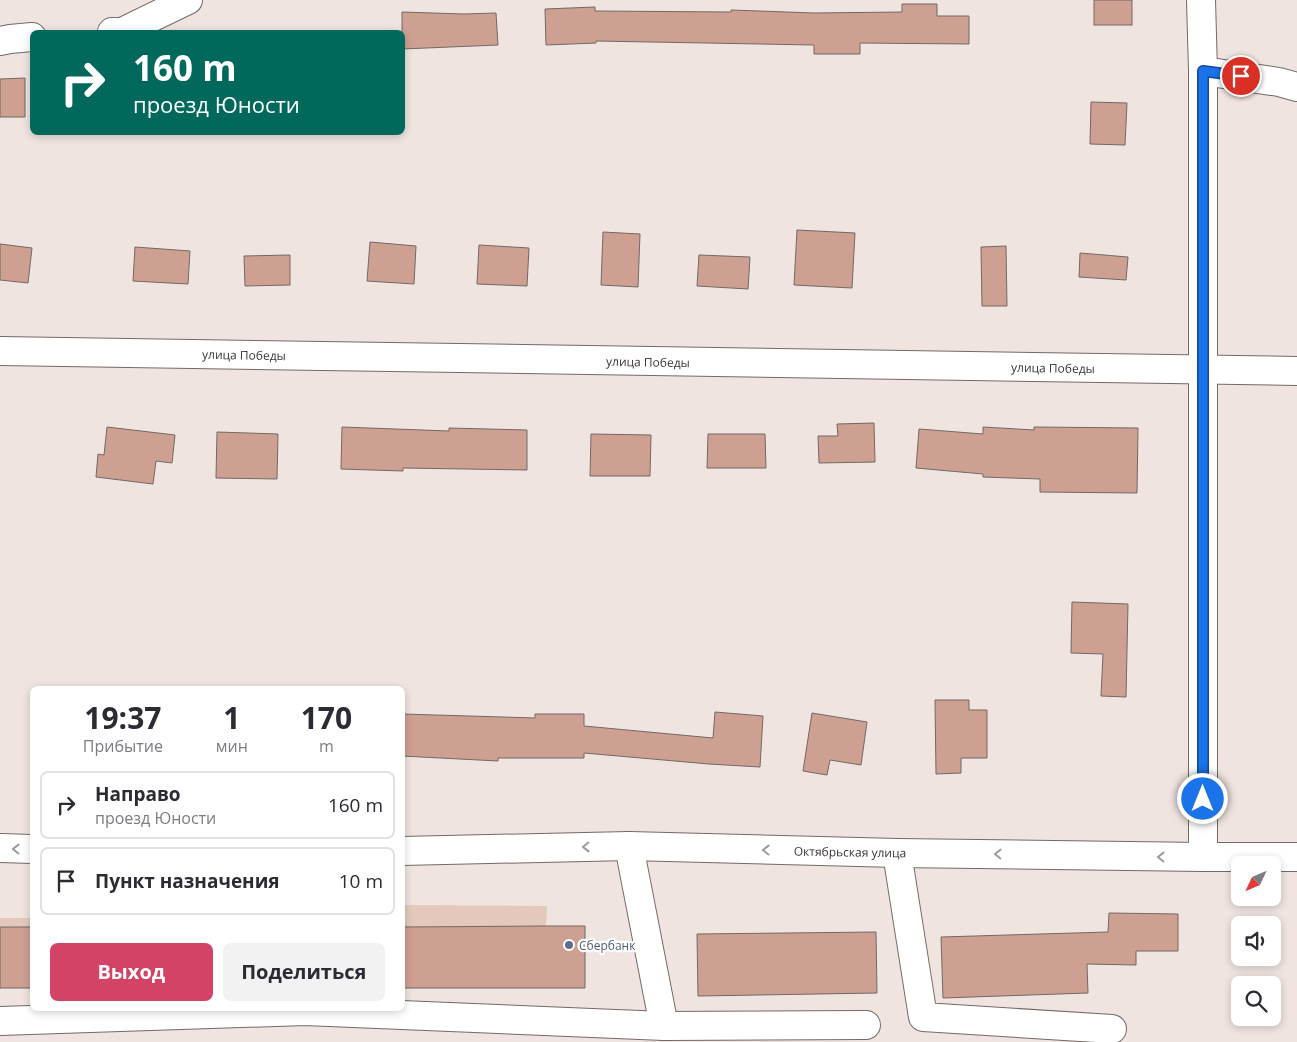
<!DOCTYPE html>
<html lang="ru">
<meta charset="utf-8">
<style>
:root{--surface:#fff;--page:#f2f2f3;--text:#2b2b33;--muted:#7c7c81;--line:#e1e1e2;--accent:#d34366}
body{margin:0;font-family:"Open Sans",sans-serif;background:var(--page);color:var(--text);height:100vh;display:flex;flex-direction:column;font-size:19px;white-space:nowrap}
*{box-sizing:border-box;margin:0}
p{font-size:16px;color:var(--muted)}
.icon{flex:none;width:28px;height:28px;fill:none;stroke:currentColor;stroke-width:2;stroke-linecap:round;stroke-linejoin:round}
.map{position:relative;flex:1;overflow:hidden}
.panel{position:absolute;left:30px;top:686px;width:375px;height:325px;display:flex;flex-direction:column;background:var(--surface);border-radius:8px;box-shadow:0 2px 8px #0003}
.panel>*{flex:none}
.banner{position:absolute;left:30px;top:30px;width:375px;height:105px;border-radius:8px;box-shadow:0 2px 8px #0003;background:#00695c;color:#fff;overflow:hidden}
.needle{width:32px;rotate:226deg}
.buttons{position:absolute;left:1231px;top:856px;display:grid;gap:10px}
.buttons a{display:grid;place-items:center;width:50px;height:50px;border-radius:8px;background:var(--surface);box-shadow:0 2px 8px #0003;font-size:25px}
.pin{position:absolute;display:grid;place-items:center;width:42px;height:42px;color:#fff;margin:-21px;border:2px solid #fff;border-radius:50%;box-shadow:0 1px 5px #0007}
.me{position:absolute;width:55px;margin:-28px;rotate:0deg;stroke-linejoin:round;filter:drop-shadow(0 0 4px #0008)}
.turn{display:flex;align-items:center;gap:18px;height:105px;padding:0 20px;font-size:22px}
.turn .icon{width:65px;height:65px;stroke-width:2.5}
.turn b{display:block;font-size:35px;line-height:42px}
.eta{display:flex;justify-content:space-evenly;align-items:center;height:85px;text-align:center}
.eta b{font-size:30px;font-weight:700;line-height:35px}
.primary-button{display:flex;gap:10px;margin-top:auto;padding:10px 20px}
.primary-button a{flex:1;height:58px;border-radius:8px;background:var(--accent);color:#fff;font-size:20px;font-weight:700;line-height:58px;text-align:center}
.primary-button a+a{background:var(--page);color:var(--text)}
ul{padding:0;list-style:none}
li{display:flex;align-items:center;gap:15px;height:68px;margin:0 10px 8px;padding:0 10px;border:2px solid var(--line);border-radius:8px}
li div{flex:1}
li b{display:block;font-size:19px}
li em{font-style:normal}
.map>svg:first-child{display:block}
.green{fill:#e4c8bc}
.building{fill:#cea092;stroke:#726865}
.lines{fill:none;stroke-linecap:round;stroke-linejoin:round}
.minor-casing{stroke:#736a66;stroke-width:30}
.minor{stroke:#fff;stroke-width:28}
.oneway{stroke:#9c9a9a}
.route-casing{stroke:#114b97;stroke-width:12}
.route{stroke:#1a73e8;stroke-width:9}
.service-dot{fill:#5c6f8a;stroke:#fff;stroke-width:2}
.labels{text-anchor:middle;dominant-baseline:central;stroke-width:4.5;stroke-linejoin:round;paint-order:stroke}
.street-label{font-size:12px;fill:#3a3634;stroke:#fff}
.service-label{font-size:12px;fill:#4e5e75;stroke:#fff;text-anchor:start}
</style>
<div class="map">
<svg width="1297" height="1042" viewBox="0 0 1297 1042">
<rect width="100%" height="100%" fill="#efe4df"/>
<!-- green -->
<g class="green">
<path d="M403 905 547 906 546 926 403 927Z"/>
<rect x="0" y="918" width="32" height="9"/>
</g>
<!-- building -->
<g class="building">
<rect x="1094" y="0" width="38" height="25"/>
<path d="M902 4H937V16H969V44L860 43V54H814V45L596 41V43L546 45 545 9 595 7V11L731 12V10L814 13 902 12Z"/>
<path d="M402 12 464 14 496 13 498 45 402 49Z"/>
<path d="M25 78V117H0V79Z"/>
<path d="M1091 102 1127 103 1125 145 1090 144Z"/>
<path d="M797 230 855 233 852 288 794 285Z"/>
<path d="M603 232 640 234 638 287 601 285Z"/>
<path d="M370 242 416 246 414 284 367 281Z"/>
<path d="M0 244 32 248 28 283 0 280Z"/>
<path d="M479 245 529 248 527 286 477 284Z"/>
<path d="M1006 246 1007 306H982L981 247Z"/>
<path d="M135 247 190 251 188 284 133 281Z"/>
<path d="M1080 253 1128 257 1126 280 1079 277Z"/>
<path d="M290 255V285L245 286 244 256Z"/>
<path d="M699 255 750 257 748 289 697 286Z"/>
<path d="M874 423 875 462 819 463 818 436H838L837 424Z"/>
<path d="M107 427 175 435 172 463 156 461 153 484 96 477 98 454 104 455Z"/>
<path d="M342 427 449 431V428L527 430V470L403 468V471L341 469Z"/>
<path d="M983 427 1034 430V427L1138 428 1137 493 1040 492V479L983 477V474L916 468 919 429 983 434Z"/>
<path d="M217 432 278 434 277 479 216 478Z"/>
<path d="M591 434 651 435 650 476H590Z"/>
<path d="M708 434H765L766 468H707Z"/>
<path d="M1072 602 1128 604 1126 697 1101 696 1103 654 1071 653Z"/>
<path d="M935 700H969V710H987V758H961V773L936 774Z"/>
<path d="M715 712 763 716 760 767 709 764 584 753V758H498V761L402 756V714L535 718V714H584V726L713 738Z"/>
<path d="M812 713 867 722 861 765 830 760 827 775 803 771Z"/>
<path d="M1109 913 1178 914V951H1136V965L1087 964 1088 993 943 998 941 937 1108 932Z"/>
<path d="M546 926H585V988H402V927Z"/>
<rect x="0" y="927" width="32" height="61"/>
<path d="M876 932 877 993 698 996 697 934Z"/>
</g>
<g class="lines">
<defs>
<g id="minor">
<path d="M1201 0 1203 71V857"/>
<path d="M112 32H122L188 0"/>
<path d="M0 41 10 39 32 37"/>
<path d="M1203 71 1279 82 1297 87"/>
<path d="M0 351 1297 371"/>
<path d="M629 846 664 1026"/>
<path d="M0 848 32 849"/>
<path d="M402 851 629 846 897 853 1203 857H1297"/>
<path d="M897 853 923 1017 1112 1029"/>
<path d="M0 1021 305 1011 664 1026 866 1025"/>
</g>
</defs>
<!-- minor casing -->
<use href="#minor" class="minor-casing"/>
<!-- minor -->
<use href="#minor" class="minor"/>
</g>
<!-- one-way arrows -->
<defs><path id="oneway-chevron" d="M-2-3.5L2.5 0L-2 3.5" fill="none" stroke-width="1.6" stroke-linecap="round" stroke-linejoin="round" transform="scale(1.25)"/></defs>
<g class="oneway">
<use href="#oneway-chevron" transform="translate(586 847) rotate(179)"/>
<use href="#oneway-chevron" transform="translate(16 849) rotate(-179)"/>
<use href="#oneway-chevron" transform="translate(766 850) rotate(-179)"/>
<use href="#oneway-chevron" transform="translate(998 854) rotate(-179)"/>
<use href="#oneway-chevron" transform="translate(1161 857) rotate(-179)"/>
</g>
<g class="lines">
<defs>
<path id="route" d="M1203 799V71L1241 76"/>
</defs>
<!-- route casing -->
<use href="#route" class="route-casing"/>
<!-- route -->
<use href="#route" class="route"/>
</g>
<!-- markers -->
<circle class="service-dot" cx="569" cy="945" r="5"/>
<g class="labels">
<!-- street labels -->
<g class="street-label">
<text transform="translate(244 355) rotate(1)">улица Победы</text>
<text transform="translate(648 362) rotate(1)">улица Победы</text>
<text transform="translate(1053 368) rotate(1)">улица Победы</text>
<text transform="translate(850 852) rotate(1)">Октябрьская улица</text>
</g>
<!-- service labels -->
<g class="service-label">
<text x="579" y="945">Сбербанк</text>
</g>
</g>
</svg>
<div class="buttons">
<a><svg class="needle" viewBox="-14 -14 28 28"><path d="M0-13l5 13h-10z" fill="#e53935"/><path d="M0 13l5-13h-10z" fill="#7c7c81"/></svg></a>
<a><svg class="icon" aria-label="sound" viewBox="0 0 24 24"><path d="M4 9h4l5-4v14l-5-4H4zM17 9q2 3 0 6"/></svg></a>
<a><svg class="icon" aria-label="search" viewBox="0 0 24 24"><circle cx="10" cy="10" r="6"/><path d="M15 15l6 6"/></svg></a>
</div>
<div class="pin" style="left:1241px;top:76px;background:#d93025"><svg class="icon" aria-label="arrive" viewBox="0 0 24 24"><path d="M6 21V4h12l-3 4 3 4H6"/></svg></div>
<svg class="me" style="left:1203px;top:799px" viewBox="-20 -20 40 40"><circle r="17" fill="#1a73e8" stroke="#fff" stroke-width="3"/><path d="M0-11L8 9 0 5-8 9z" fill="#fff"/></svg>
<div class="banner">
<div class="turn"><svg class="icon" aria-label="right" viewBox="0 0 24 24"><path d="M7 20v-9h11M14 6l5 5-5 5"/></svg><div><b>160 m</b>проезд Юности</div></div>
</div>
<section class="panel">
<div class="eta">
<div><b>19:37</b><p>Прибытие</p></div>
<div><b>1</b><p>мин</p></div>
<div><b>170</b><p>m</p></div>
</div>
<ul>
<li><svg class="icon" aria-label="right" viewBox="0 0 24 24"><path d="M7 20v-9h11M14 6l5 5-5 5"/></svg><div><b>Направо</b><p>проезд Юности</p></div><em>160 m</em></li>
<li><svg class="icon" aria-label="arrive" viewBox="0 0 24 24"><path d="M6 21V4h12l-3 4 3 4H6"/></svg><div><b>Пункт назначения</b></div><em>10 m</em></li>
</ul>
<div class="primary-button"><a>Выход</a><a>Поделиться</a></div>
</section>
</div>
